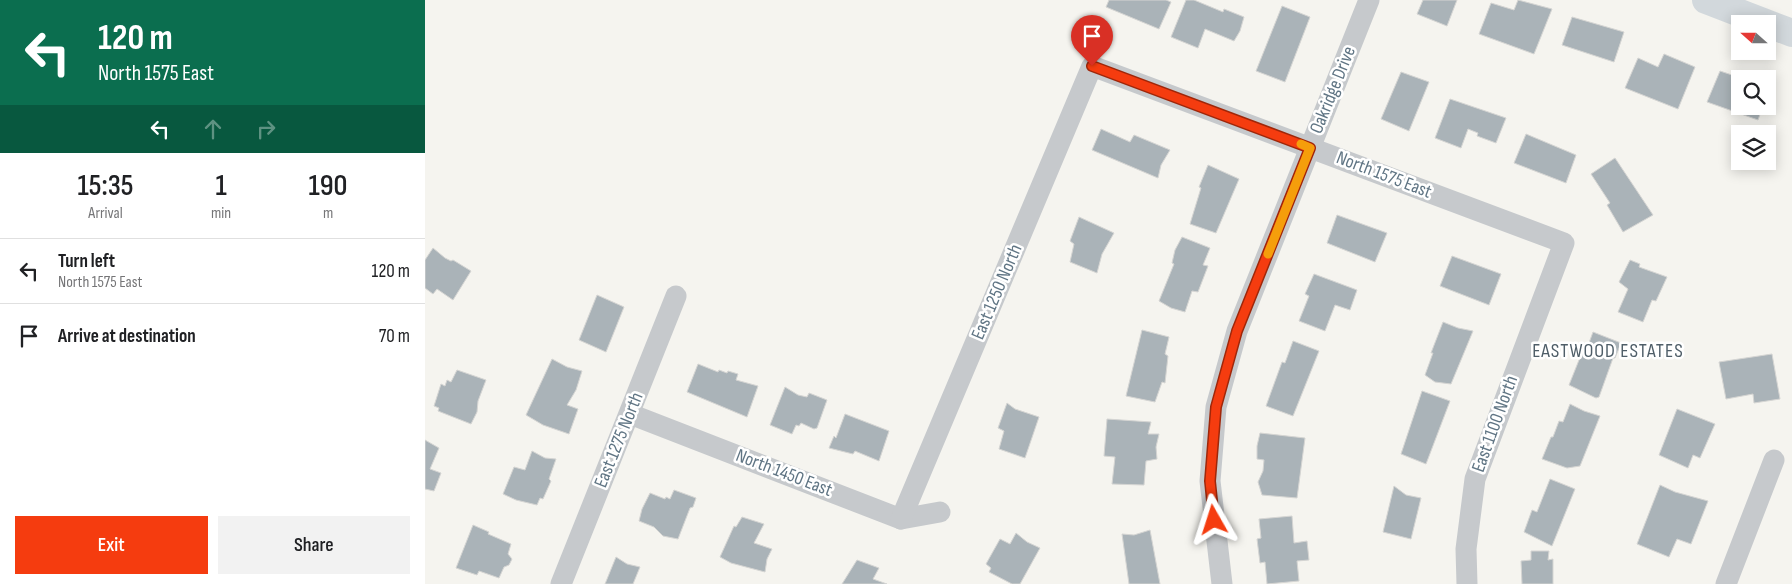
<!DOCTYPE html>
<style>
:root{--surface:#fff;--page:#f2f2f2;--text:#202124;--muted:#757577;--line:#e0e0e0;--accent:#f53c0f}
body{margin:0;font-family:"Sofia Sans Condensed",sans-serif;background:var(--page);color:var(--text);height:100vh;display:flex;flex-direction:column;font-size:19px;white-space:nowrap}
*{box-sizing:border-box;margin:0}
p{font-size:16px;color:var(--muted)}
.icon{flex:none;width:28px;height:28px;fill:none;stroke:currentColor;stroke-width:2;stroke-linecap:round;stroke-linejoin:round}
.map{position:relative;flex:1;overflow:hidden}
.drawer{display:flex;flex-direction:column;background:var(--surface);width:425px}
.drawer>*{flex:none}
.top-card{background:#0b6e4f;color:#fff;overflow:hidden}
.needle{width:32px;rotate:291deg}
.controls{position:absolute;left:1306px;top:15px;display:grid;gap:10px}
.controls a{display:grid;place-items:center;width:45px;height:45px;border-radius:0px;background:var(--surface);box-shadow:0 2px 12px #0003;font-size:25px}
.pin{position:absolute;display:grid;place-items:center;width:42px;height:42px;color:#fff;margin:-51px -21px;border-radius:50% 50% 50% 0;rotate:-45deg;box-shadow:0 0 5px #0007}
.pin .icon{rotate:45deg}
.me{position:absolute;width:55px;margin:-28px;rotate:354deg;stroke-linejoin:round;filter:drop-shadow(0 0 4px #0008)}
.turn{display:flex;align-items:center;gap:18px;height:105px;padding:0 15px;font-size:22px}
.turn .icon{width:65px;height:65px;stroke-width:2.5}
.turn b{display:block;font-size:35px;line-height:42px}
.lanes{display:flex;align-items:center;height:48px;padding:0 15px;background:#0003;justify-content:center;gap:25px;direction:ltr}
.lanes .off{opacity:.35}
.eta{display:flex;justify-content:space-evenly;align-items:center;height:85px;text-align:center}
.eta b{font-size:30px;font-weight:600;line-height:35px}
.cta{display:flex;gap:10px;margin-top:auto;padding:10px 15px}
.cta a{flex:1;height:58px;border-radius:0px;background:var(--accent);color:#fff;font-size:20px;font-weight:600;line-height:58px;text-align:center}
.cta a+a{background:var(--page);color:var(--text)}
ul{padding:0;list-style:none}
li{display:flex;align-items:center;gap:15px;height:65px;padding:0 15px;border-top:1px solid var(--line)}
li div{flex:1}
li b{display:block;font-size:19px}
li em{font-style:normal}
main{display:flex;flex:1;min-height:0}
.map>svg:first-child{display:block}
.building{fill:#aab3b8;stroke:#d5d5d3}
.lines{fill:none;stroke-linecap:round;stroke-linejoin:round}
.street{stroke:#c6c9cc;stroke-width:21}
.secondary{stroke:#d2d8dc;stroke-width:28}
.route-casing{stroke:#9f270a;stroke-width:12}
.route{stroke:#f53c0f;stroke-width:9}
.slow{stroke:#f59e0b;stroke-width:9}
.labels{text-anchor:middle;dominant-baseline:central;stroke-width:5;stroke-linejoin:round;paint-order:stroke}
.street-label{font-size:19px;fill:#607584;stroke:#fff}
.neighbourhood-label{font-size:20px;letter-spacing:1px;fill:#4f5e68;stroke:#fff}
</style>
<main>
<section class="drawer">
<div class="top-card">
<div class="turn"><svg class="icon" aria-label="left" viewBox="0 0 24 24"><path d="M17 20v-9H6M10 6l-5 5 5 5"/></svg><div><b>120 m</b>North 1575 East</div></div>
<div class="lanes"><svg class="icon" aria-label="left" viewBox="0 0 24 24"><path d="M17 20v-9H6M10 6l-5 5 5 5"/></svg><svg class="icon off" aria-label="ahead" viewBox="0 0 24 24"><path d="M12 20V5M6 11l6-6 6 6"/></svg><svg class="icon off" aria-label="right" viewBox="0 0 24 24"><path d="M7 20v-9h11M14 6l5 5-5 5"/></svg></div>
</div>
<div class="eta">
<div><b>15:35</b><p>Arrival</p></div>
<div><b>1</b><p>min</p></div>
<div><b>190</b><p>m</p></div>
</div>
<ul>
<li><svg class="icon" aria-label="left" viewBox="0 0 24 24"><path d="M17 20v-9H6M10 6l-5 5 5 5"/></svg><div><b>Turn left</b><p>North 1575 East</p></div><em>120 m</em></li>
<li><svg class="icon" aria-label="arrive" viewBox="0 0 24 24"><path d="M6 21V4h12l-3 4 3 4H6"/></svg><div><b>Arrive at destination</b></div><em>70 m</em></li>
</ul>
<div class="cta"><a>Exit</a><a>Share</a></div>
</section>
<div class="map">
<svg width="1367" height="584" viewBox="0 0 1367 584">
<rect width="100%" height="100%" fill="#f5f4ef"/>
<!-- building -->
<g class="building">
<path d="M684 0H741L746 2 734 29 681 7Z"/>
<path d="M761 0H769L798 12 799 9 819 17 815 31 809 41 780 29 773 48 746 37Z"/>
<path d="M998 0H1032L1022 26 992 14Z"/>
<path d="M1093 0 1127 9 1109 54 1054 34 1066 3 1089 10Z"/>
<path d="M857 6 885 17 860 82 831 71Z"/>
<path d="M1147 17 1199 32 1189 62 1137 45Z"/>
<path d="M1239 54 1270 67 1253 109 1200 88 1213 58 1233 67Z"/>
<path d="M1295 71 1319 79H1315V106H1338L1333 120 1282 102Z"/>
<path d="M976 72 1004 82 984 131 956 119Z"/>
<path d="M1025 99 1081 118 1071 143 1052 136 1053 133 1043 129 1036 148 1010 138Z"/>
<path d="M676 129 705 142 709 135 745 150 736 165 733 178 667 150Z"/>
<path d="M1101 134 1151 155 1141 183 1089 163Z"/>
<path d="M1190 158 1228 215 1198 232 1182 205 1185 203 1166 174Z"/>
<path d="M783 165 814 179 791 233 765 224 776 188 774 187Z"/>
<path d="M912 215 962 233 950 262 902 243Z"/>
<path d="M654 217 689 233 677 254 672 273 645 262 649 244 645 241Z"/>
<path d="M757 237 785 248 778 265 783 266 773 292 767 291 760 312 746 308 734 301 749 264 747 263 750 250Z"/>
<path d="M8 248 20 258 26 261 28 260 46 271 28 300 12 289 8 294 0 288V260Z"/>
<path d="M1027 256 1076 274 1064 305 1015 286Z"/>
<path d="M1205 260 1215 264 1214 267 1242 277 1231 301 1227 300 1218 322 1193 312 1203 289 1194 282Z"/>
<path d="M889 274 932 290 925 310 910 305 900 331 874 321 884 296 880 294Z"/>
<path d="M172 295 199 307 181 352 154 340Z"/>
<path d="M1018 322 1033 328 1048 331 1026 384 1010 382 1000 375 1008 353H1006Z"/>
<path d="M717 330 744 337 740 354 743 356 740 383 737 382 730 402 701 396Z"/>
<path d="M1168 332 1196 343 1190 358H1188L1174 397 1171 398 1144 385 1158 350 1161 351Z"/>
<path d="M868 341 894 351 868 416 841 406 857 362 860 363Z"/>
<path d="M1347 354 1355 399 1329 403 1328 394 1301 399 1294 362Z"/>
<path d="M127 359 142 367 157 371 151 390 142 405 153 409 144 434 118 425 101 415Z"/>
<path d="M273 364 293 372 294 370 302 373 303 371 313 374 311 380 333 386 322 417 262 392Z"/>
<path d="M32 370 61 380 53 401 52 412 46 424 13 411 14 408 9 406 16 384 20 386 22 380 26 382Z"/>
<path d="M360 387 373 395 382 397 384 393 402 400 392 428 389 429 376 423 374 426 371 425 367 434 345 425Z"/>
<path d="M997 391 1025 401 1001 464 976 454Z"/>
<path d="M582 403 590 409 614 417 600 458 574 449 579 431 573 428Z"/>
<path d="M1145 404 1159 411 1175 416 1155 466 1142 468 1117 459 1126 437H1128L1134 421 1138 422Z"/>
<path d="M1252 409 1290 424 1275 458 1268 455 1263 468 1234 455Z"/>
<path d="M420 414 464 431 454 461 430 451 428 454 404 448 409 436 411 438Z"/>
<path d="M682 419 726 422 723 434H734L731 447 732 459 721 461 719 485 687 484 690 457 679 456Z"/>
<path d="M835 433 880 438 872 498 837 495 833 482 838 471 839 460 832 459V446Z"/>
<path d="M0 440 14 448 5 469 16 473 9 491 0 489Z"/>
<path d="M107 451 120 458 131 459 124 479 126 481 118 499 115 498 112 505 91 500 78 494 89 467 100 470Z"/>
<path d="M1125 479 1150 489 1127 546 1099 532 1107 510 1112 512Z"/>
<path d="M1235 485 1250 492 1283 501 1266 544 1252 539 1244 557 1212 544Z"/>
<path d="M969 486 981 495 996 498 986 539 958 532Z"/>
<path d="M249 490 271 498 268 507 265 508 253 539 238 536 229 527 214 521 217 509 225 493 240 499 241 497 245 499Z"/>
<path d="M867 516 869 543 882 541 884 560 872 561 874 581 842 584 840 562 835 563 832 539 836 538 834 519Z"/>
<path d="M317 517 339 524 329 543 347 549 342 559 340 572 306 563 295 557 309 526 311 527Z"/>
<path d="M48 525 64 532 63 534 86 544 83 554 87 559 84 565 79 567 74 578 54 571 52 575 31 568Z"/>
<path d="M725 530 735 584H704L697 534 709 535Z"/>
<path d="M591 533 602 542 615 548 595 584H587L564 572 566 568 561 564 575 539 585 544Z"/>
<path d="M1106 551H1124L1123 560 1128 559V584H1097L1096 561 1106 560Z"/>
<path d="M191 557 202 564 215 567 208 584H180Z"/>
<path d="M432 560 454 568 448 579 462 584H417Z"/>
</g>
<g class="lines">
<!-- street -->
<g class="street">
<path d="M205 414 476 519 515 512"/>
<path d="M476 519 667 66 1139 243 1050 479 1041 549 1042 584"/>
<path d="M136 584 251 296"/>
<path d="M797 584 785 481 791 407 812 331 944 0"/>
<path d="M1301 584 1349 460"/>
</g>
<!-- secondary -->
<path class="secondary" d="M1281 0 1367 33"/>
</g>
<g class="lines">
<defs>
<path id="route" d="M667 66 885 148 812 331 791 407 785 481 789 520"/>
</defs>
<!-- route casing -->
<use href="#route" class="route-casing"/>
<!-- route -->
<use href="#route" class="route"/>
<!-- slow -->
<path class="slow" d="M843 254 885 148 876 144"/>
</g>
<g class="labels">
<!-- street labels -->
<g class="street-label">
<text transform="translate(908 90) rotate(-68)">Oakridge Drive</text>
<text transform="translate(959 175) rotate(21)">North 1575 East</text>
<text transform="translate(572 292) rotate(-67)">East 1250 North</text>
<text transform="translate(1070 424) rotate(-70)">East 1100 North</text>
<text transform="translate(194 440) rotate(-68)">East 1275 North</text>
<text transform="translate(359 473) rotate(21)">North 1450 East</text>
</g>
<!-- neighbourhood labels -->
<g class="neighbourhood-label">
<text x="1183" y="351">EASTWOOD ESTATES</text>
</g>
</g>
</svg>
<div class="controls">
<a><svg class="needle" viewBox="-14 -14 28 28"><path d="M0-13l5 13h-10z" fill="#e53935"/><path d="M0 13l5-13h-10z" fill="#757577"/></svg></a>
<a><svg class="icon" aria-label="search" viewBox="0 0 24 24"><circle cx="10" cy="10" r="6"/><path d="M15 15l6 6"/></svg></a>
<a><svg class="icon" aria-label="layers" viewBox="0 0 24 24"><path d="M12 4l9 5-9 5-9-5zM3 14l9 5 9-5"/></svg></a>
</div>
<div class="pin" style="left:667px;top:66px;background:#d93025"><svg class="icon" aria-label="arrive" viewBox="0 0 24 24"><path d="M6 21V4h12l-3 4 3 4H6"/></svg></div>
<svg class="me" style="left:789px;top:520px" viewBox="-20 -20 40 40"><path d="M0-17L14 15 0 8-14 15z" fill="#f53c0f" stroke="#fff" stroke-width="4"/></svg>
</div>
</main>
